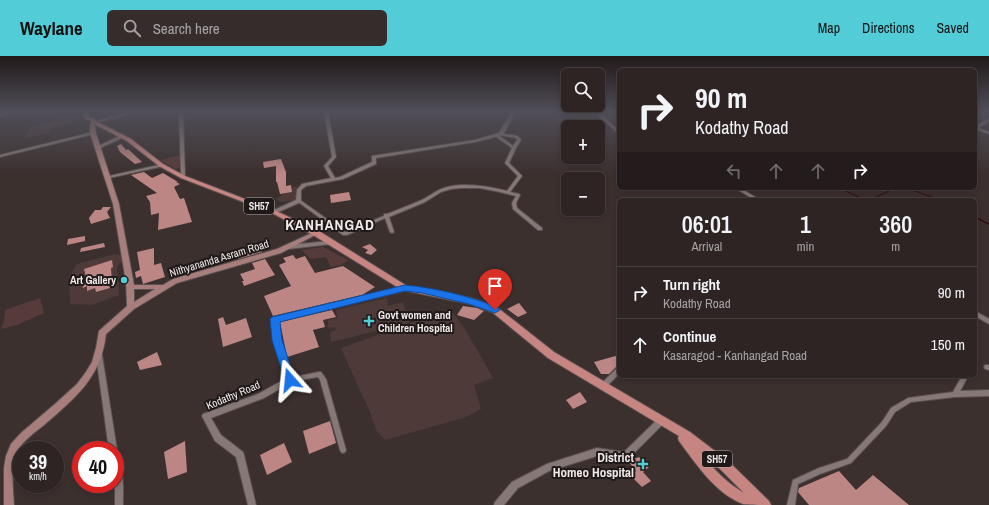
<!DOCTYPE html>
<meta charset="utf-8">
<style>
:root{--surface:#2d2423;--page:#352c2b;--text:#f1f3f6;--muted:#a7a4a6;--line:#484141;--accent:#52ccd6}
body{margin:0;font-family:"Archivo Narrow",sans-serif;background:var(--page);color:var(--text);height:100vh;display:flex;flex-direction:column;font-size:15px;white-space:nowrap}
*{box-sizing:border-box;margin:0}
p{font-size:13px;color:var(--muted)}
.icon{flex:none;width:22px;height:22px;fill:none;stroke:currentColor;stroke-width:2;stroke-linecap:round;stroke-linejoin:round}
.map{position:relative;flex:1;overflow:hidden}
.details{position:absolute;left:617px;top:142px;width:360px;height:180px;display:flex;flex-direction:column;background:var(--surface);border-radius:6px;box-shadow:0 2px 6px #0003,0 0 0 1px var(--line)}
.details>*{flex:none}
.hud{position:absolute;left:617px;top:12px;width:360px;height:122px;border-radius:6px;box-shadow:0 2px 6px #0003,0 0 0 1px var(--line);background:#2d2423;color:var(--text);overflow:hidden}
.buttons{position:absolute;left:561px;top:12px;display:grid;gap:8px}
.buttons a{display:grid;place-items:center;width:44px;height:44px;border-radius:6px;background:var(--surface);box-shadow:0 2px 6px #0003,0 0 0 1px var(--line);font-size:20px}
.speed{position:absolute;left:12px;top:385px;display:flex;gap:8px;font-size:20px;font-weight:700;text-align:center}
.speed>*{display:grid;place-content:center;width:52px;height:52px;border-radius:50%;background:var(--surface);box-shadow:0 2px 6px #0003,0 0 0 1px var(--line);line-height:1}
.speed small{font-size:10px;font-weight:400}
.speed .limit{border:6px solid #d22;background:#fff;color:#111}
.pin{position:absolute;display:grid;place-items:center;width:34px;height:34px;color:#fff;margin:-41px -17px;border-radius:50% 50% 50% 0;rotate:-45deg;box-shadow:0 0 4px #0007}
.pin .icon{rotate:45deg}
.me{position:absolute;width:44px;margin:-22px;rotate:342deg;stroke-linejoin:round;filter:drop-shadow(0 0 3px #0008)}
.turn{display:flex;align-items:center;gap:14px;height:84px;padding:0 12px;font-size:18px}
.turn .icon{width:52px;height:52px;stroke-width:2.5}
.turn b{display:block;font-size:28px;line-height:34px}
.lanes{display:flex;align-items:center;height:38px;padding:0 12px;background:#0003;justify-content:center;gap:20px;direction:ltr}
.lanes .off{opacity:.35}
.eta{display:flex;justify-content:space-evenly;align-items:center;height:68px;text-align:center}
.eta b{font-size:24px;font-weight:600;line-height:28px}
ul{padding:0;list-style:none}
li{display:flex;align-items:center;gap:12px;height:52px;padding:0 12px;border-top:1px solid var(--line)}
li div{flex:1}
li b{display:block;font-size:15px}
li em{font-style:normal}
header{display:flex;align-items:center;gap:24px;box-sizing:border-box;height:56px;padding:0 20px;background:var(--accent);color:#111}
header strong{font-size:19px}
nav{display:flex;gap:22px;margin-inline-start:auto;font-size:14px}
.search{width:280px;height:36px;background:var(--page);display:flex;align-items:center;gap:10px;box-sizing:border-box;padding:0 14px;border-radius:6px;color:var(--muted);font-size:15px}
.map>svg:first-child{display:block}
.built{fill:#4d3a39}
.green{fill:#573b3a}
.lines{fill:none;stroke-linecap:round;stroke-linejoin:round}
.stream-far1{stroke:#360d0e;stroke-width:1}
.stream{stroke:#360d0e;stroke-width:1.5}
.building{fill:#bb8683}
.minor-casing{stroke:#594f4e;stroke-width:2}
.tertiary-casing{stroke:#594f4e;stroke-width:2}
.secondary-casing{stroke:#594f4e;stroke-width:2}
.primary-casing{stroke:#594f4e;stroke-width:2}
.minor{fill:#867877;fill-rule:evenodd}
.tertiary{fill:#867877;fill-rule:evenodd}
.secondary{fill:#a77e7c;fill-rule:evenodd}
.primary{fill:#c78582;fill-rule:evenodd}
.route{fill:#1a73e8;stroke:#114b97}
.poi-dot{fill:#52ccd6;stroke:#1f1919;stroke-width:1.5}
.labels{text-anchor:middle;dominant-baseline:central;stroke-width:4;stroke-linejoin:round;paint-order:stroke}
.shield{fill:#1f1919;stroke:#b3abab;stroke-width:1}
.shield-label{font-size:10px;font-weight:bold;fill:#f2eae9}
.street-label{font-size:11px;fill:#f2eae9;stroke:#1f1919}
.poi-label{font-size:11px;font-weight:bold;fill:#f2eae9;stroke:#1f1919;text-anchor:end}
.near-poi-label{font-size:13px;font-weight:bold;fill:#f2eae9;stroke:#1f1919;text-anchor:end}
.district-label{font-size:15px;font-weight:bold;letter-spacing:1px;fill:#f2eae9;stroke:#1f1919}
</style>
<header>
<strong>Waylane</strong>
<div class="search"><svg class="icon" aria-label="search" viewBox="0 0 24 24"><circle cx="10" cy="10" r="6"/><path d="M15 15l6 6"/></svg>Search here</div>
<nav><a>Map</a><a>Directions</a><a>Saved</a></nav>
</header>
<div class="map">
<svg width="989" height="449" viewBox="0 0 989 449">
<rect width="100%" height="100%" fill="#3c302f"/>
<!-- built -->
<g class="built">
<path d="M80 59 82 64 52 71 50 77 23 83 31 71Z"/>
<path d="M295 130 299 131 295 144 281 146 276 143Z"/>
<path d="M115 198 126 201 117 211 119 239 92 249 70 248 69 221 77 208Z"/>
<path d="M387 242 388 250 403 246 409 267 331 286 330 276 336 274 335 271 328 272V264L337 262 336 254Z"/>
<path d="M450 253 465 273 493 322 474 329 481 353 466 361 385 384 376 374 369 354 341 292Z"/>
</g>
<!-- green -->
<g class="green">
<path d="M180 99 179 112 176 113 160 104Z"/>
<path d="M323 191 348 204 341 209 331 211 326 201 310 203 302 194Z"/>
<path d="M40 242 44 257 17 269 1 273 4 265 5 254Z"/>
</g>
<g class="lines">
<!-- stream-far1 -->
<g class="stream-far1">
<path d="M839 132 865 144"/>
<path d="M907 132 940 144"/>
<path d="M870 144 895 132"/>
</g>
<!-- stream -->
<path class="stream" d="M975 161 989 168"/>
</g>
<!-- building -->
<g class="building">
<path d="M121 88 126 94 128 93 142 106 135 108 120 96 117 90Z"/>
<path d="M281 103 286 116V130L291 129 292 136 280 138 277 126H276V110L264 112 263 106Z"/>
<path d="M144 116 152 122 163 117 178 126H176L180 128 174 131 180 143 184 142 192 166 158 174 159 157 151 159 150 146 146 140 157 137 131 119Z"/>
<path d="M349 136 351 144 331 147 330 139Z"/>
<path d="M103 151H111L107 156 110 162 91 168 89 162 95 154H101Z"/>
<path d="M85 180V185L67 189 68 183Z"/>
<path d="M104 187 105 191 80 196 81 192Z"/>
<path d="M370 188 377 194 371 199 365 197 368 194 362 191Z"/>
<path d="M258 190 262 196 238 203 236 196Z"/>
<path d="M154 192V209L161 207 165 221 143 228 141 220 136 222 135 216 140 214 137 196Z"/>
<path d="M235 197 236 201 215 207 214 203Z"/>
<path d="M293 199 296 203 305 200 315 217 343 210 375 231 362 239 273 260 264 240 291 230 279 209 286 206 283 202Z"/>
<path d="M265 203 275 219 244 230 242 225H244L240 218 255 213 252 207Z"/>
<path d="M112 204 113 211 111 212 112 227 109 228 110 232 96 236 95 232 87 235V230L83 232 81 223 86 221 84 213Z"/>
<path d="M519 247 527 257 518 261 507 253Z"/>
<path d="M463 250 477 252 484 255 474 264 457 259Z"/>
<path d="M332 254 336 261 323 264 325 271 313 274 319 291 287 301 280 266Z"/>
<path d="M223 261 226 269 246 262 252 281 223 291 218 263Z"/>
<path d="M157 296 162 309 140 314 137 306Z"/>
<path d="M619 299V310L616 311 609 318H601L594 306Z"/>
<path d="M580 336 587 346 573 353 566 344Z"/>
<path d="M330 365 336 387 309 398 303 375Z"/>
<path d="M185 385 187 416 168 423 164 396Z"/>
<path d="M284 387 292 406 267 419 260 399Z"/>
<path d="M639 401 649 411 643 416 651 425 642 431 630 419 636 415 628 405Z"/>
<path d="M839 415 856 434 873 419 909 449H809L798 436 799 432Z"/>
</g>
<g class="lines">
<defs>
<g id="minor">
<path d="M14 55H21L0 61V59Z"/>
<path d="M137 55H144L94 67 92 66Z"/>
<path d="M593 55H597L619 75V78Z"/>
<path d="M988 63H989V65L978 72 989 76V78L975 73V71Z"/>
<path d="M93 76 95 77 94 78 0 101V99Z"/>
<path d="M500 77 518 80 521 84 516 92 509 107 522 120 510 136 519 138 520 139 516 147 517 152 542 172V174H538L513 153 512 147 516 140 500 136 480 132H461L451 133 441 136 425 146 389 161 394 176 392 177 390 176 385 162 347 179H343L297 145 298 144H300L345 176 384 160V158H387C399 153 411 149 422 144 428 141 433 137 439 134 458 125 487 130 507 135L518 120 505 107 512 92 495 80 498 79 513 90 517 84 516 82 500 79Z"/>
<path d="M163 108 165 109 164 110 109 122 107 121 109 120Z"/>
<path d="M735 132H740L760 144H755Z"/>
<path d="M975 255 989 263V268L975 260Z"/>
<path d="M985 309H989V314L985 313 984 311Z"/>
<path d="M617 312H619V318L606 331 604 332 602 331 601 329 602 327Z"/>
<path d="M319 316H321L326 323 346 394 345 396 343 397 341 396 340 394 320 324 318 321 289 326H287L286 324 287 322H289Z"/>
<path d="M962 320H965L967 322 960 335 989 334V340L955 341 911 346 895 356 886 370 851 407 820 418 798 428 795 449H787L793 424 819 412 847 403 882 366 891 352 908 342 953 336Z"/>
</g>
<g id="tertiary">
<path d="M179 55H183L185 121 183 122 181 121Z"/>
<path d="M324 55H328L336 101 328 110 335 122 340 121 372 106V100L475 84 499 77 512 55H516L503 79 475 86 376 102V108L343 123 306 130 301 134V146L276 157H272L271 156 272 155 296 144 297 134 302 128 331 122 324 110 332 101Z"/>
<path d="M120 80 124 81 100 92H98L96 91Z"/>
<path d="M330 185 333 187 332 188 288 193 285 191 288 189Z"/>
<path d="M405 230 408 232 407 234 278 265 280 284 293 324 292 326 264 342 211 362 221 379 243 396 244 399 256 449H248L236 401 215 385 202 360 203 358 258 338 285 323 274 284 272 263 273 261Z"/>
<path d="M99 296 101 297 102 299 117 394 115 397V394H109L96 299 97 297Z"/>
<path d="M662 361 665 362 666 364 665 366 628 403 625 404 597 400 549 415 518 432 504 449H494L495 446 512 426 547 408 597 392 624 396 659 362Z"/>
<path d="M115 401 118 402C124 417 123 433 123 449H115Z"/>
</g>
<path id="secondary" d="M93 65 97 66 95 69 96 77 119 148 134 229H163L173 223 277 193 314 176 316 175 319 177 281 197 177 227 134 253 106 278C101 322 75 342 44 369 35 376 24 384 18 394 10 409 13 433 14 449H4V412L6 400 11 388 21 377 55 348 77 328 86 316 92 306 96 292 99 275 127 250 126 226 113 148 90 77V68ZM134 233H155L134 246Z"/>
<path id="primary" d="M81 55H87L90 62H94L96 65 131 83 163 108 185 120 276 155 319 175 407 230 471 242 498 252 554 296 690 376 728 405 769 445 771 449C763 449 750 449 743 448 715 437 697 409 679 385L678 382 679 380 548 302 492 256 470 248 402 234 313 179 272 157 181 122 159 110 127 85 92 67 90 64H86ZM702 398 720 413 744 437C727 427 714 414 702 398Z"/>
</defs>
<!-- minor casing -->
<use href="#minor" class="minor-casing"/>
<!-- tertiary casing -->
<use href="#tertiary" class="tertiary-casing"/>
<!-- secondary casing -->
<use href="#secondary" class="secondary-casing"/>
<!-- primary casing -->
<use href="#primary" class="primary-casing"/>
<!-- minor -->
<use href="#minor" class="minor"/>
<!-- tertiary -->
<use href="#tertiary" class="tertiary"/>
<!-- secondary -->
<use href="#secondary" class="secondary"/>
<!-- primary -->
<use href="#primary" class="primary"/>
</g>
<!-- sky -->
<linearGradient id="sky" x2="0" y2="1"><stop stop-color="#211a1a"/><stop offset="0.47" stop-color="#504e58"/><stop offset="1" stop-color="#504e58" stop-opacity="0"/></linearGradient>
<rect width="989" height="118" fill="url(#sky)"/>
<!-- route -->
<path class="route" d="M405 229C437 232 468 240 498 251L500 254 495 257 469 248 422 237 405 235 280 266 282 284 295 324 293 328H286L272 284 270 263 272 261Z"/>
<!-- markers -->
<g class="poi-dot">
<circle cx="124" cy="224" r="4"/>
<path d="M367 259h4v4h4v4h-4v4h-4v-4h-4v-4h4z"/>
<path d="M641 402h4v4h4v4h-4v4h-4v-4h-4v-4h4z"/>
</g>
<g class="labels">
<!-- shield labels -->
<g class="shield">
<rect x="244" y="142" width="30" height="16" rx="3"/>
<rect x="702" y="395" width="30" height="16" rx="3"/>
</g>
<g class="shield-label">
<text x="259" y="150">SH57</text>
<text x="717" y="403">SH57</text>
</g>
<!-- street labels -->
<g class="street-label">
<text transform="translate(219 202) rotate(-17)">Nithyananda Asram Road</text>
<text transform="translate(233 339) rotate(-23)">Kodathy Road</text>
</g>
<!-- poi labels -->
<g class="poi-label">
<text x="116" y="224">Art Gallery</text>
<text x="378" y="259" text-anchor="start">Govt women and<tspan x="378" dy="13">Children Hospital</tspan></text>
</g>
<!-- near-poi labels -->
<g class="near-poi-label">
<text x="634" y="401">District<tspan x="634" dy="15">Homeo Hospital</tspan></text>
</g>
<!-- district labels -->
<g class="district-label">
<text x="330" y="168">KANHANGAD</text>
</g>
</g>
</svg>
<div class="buttons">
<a><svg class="icon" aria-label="search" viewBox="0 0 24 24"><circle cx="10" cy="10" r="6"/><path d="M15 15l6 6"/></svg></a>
<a>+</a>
<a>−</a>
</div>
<div class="speed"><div>39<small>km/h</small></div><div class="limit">40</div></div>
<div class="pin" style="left:495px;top:254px;background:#d93025"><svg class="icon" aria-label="arrive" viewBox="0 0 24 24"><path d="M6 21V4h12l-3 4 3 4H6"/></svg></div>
<svg class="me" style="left:290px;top:324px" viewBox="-20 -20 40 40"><path d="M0-17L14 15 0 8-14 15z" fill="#1a73e8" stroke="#fff" stroke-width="4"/></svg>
<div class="hud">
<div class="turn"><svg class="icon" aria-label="right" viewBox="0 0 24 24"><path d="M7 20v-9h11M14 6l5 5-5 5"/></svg><div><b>90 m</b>Kodathy Road</div></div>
<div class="lanes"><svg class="icon off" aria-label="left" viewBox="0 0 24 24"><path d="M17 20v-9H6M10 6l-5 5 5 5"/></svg><svg class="icon off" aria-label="ahead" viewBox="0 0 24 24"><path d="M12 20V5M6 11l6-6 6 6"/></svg><svg class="icon off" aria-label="ahead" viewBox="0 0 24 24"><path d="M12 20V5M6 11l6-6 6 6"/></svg><svg class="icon" aria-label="right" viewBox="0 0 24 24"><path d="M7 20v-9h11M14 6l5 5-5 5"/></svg></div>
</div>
<section class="details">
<div class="eta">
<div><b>06:01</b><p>Arrival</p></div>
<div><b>1</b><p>min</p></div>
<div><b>360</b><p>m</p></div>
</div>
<ul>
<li><svg class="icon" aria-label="right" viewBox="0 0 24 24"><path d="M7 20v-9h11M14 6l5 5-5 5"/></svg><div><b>Turn right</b><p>Kodathy Road</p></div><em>90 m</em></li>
<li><svg class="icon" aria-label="ahead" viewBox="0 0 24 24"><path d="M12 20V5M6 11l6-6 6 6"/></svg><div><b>Continue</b><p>Kasaragod - Kanhangad Road</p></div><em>150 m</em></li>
</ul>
</section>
</div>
